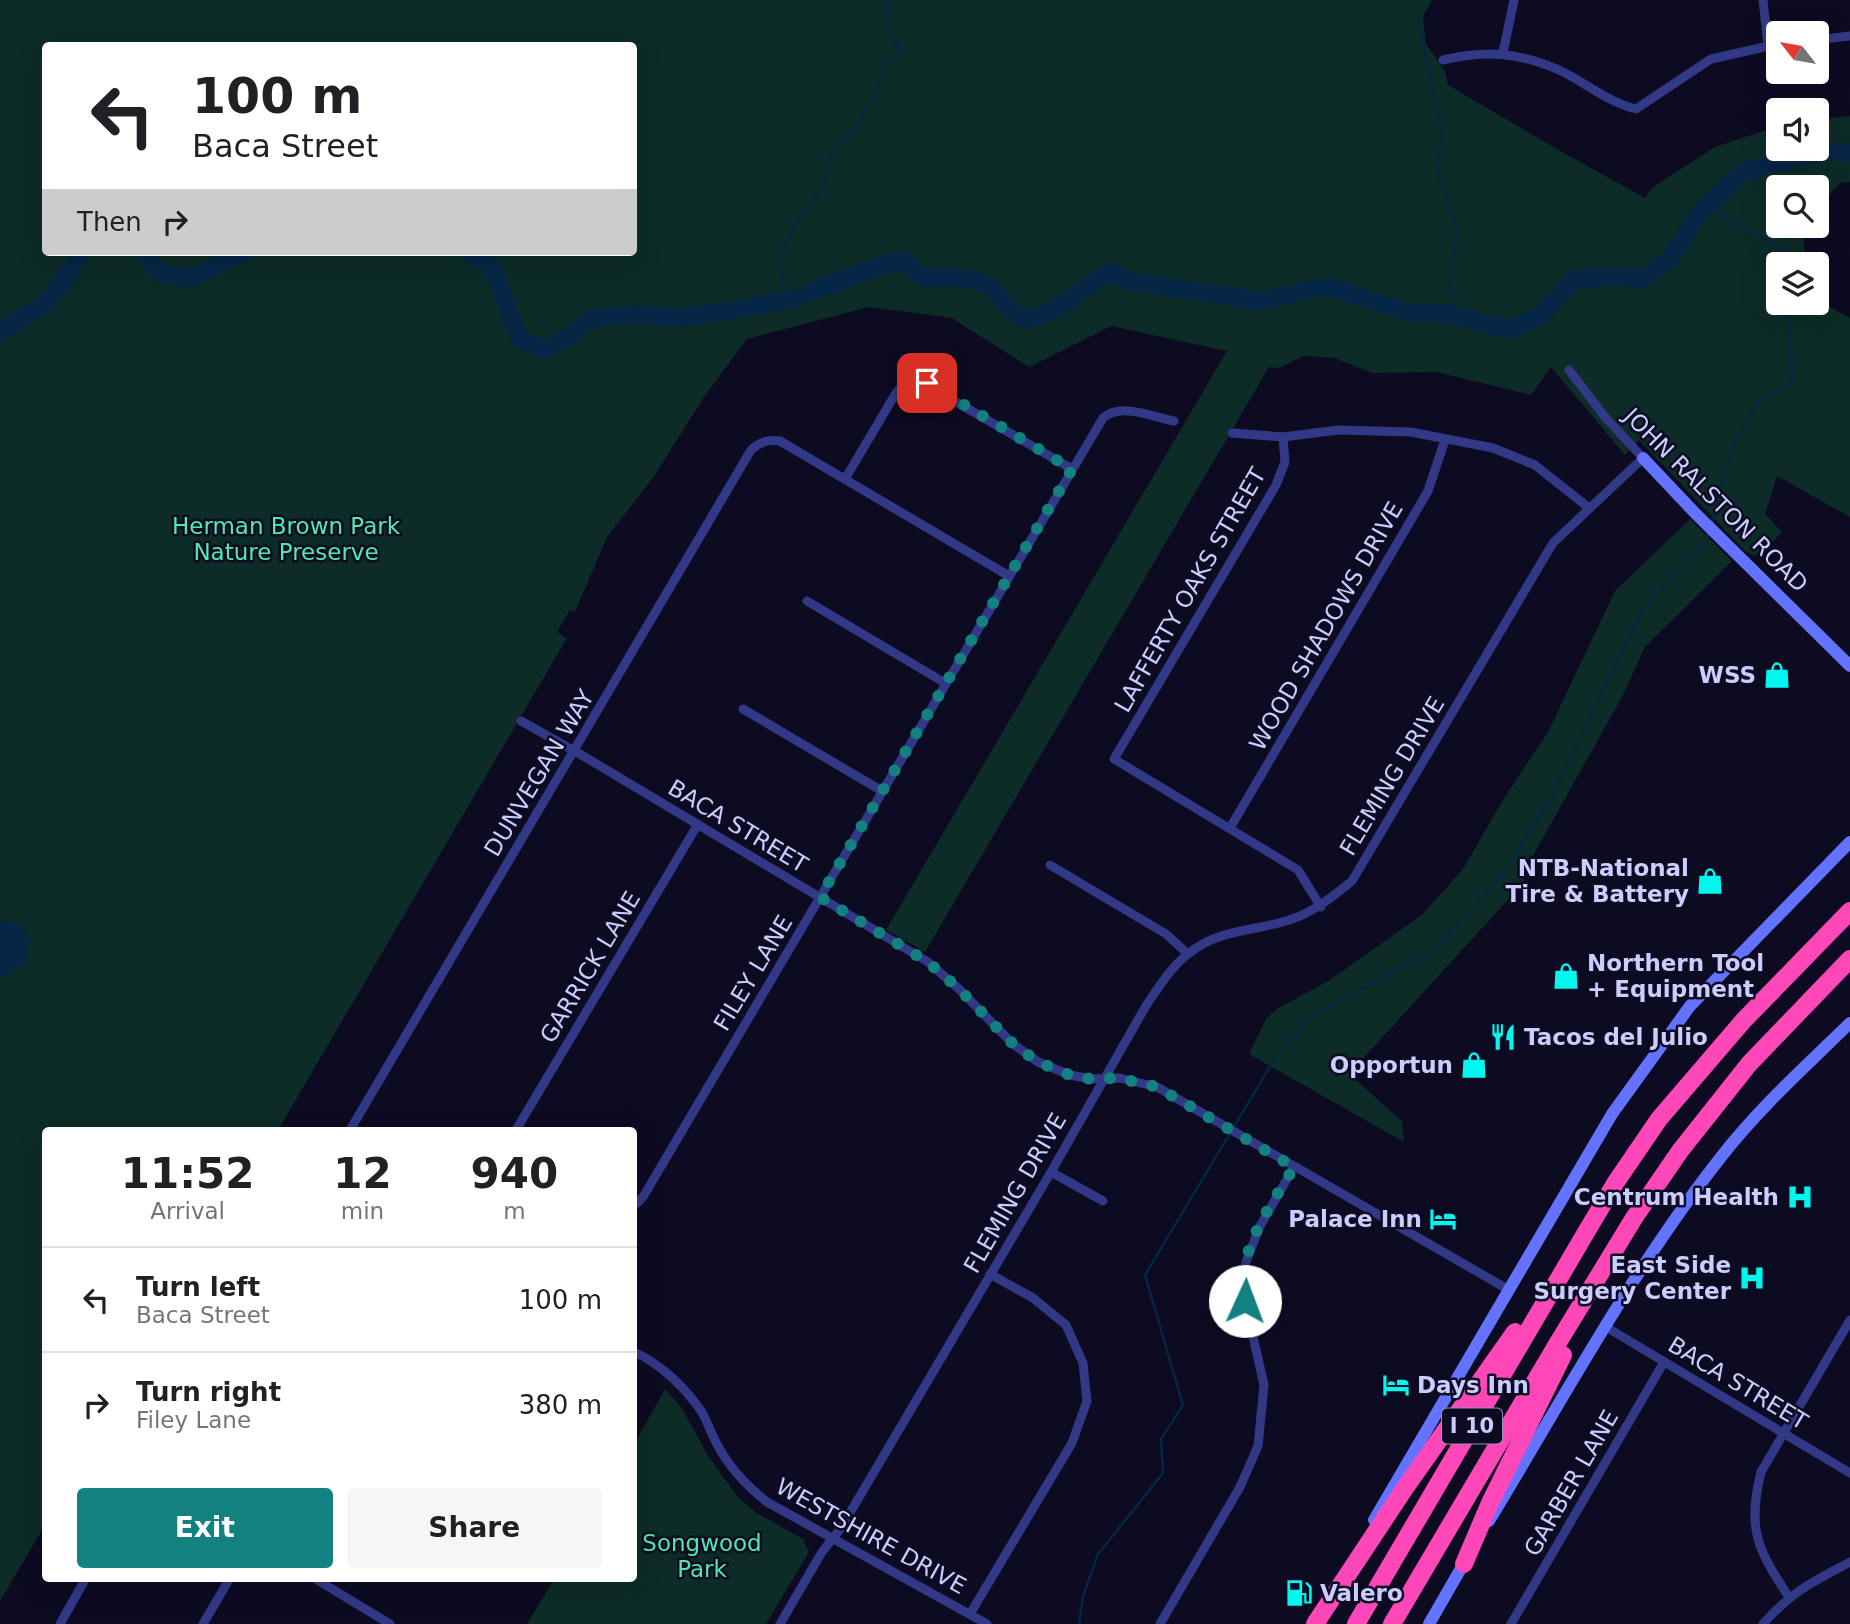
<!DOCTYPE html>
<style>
:root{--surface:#fff;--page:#f6f6f6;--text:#202124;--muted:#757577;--line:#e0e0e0;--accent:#128180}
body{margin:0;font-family:"DejaVu Sans",sans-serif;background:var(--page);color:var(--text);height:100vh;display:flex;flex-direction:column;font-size:26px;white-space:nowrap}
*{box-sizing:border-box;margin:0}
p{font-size:23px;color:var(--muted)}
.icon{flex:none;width:38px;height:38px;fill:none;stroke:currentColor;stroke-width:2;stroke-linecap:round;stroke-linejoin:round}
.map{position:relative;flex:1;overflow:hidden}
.details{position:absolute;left:42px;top:1127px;width:595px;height:455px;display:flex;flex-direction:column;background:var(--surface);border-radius:7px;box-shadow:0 7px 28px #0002}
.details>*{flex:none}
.hud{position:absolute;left:42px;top:42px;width:595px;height:214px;border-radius:7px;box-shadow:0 7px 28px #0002;background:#fff;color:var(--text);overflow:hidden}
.needle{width:46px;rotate:301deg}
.tools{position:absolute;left:1766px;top:21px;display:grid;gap:14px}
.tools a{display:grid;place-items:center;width:63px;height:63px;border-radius:7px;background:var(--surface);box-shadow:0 7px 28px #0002;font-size:35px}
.pin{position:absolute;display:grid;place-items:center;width:60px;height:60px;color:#fff;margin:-30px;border-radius:14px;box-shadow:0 4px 10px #0006}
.me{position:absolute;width:77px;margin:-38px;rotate:2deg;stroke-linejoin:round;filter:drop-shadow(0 0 5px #0008)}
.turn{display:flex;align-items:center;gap:24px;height:147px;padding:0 35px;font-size:32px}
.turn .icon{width:91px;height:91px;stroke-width:2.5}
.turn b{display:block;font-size:49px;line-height:60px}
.then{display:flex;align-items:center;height:66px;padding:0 35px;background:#0003;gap:14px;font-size:26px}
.eta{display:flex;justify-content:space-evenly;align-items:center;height:119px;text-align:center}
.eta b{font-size:42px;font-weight:700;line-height:49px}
.action{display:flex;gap:14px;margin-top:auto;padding:14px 35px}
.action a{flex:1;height:80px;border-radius:7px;background:var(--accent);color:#fff;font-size:28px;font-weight:700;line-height:80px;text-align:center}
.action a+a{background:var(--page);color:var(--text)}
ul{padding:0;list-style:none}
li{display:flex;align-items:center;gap:21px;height:105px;padding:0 35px;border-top:2px solid var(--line)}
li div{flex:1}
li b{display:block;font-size:26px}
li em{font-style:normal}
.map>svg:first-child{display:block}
.green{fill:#0d2c27;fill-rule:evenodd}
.water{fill:#062646}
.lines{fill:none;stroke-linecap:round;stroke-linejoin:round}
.stream{stroke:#062646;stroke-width:2.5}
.river{stroke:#062646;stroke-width:18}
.street{stroke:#313986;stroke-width:9}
.secondary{stroke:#6373ff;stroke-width:12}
.highway{stroke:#ff47b7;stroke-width:18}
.route{stroke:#128180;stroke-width:12;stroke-dasharray:0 21.6}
.labels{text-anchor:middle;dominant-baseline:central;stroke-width:5;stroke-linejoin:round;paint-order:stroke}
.shield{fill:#0c0b22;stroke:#9293bd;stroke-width:2}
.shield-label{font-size:21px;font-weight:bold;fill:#cccdff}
.street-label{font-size:23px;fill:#cccdff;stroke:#0c0b22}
.park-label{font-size:23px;fill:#4cebaf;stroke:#0c0b22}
.poi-label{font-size:23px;font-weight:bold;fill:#cccdff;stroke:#0c0b22;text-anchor:end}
</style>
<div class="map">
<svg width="1850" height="1624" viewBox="0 0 1850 1624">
<rect width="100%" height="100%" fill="#0c0b22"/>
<!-- green -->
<g class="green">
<path d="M0 0H1432L1423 16 1426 44 1445 71 1448 85 1555 148 1645 198 1652 188 1715 147 1778 126V149H1816L1817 120 1850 116V182L1840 183 1817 208 1816 187H1778V226H1802L1806 264H1778V303H1816L1817 299 1850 318V517L1777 476 1765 514 1782 532 1762 553 1754 556 1745 551 1639 440 1625 455 1551 367 1531 395 1437 372 1372 373 1335 358 1304 356 1279 368 1269 367 925 952 886 930 1227 351 1111 326 1029 367 952 318 869 307 747 339 704 397 655 475 607 537 575 612 570 610 557 632 567 638 278 1130H46L45 1525 0 1601ZM46 46H634V252H46Z"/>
<path d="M1690 519 1732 561 1645 647 1622 697 1521 877 1525 881 1349 1074 1402 1121 1404 1142 1249 1054 1266 1019 1277 1009 1330 980 1423 914 1463 869 1503 800 1548 732 1615 591Z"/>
<path d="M665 1389 683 1410 708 1456 737 1496 755 1512 803 1539 809 1552 766 1624H527L554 1579 634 1578V1444Z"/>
</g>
<!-- water -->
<path class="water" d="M3 919 22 927 31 942 25 963 0 978V922Z"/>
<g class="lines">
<!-- stream -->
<g class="stream">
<path d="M1417 14 1443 137 1436 166 1457 231 1449 291 1450 295 1459 292 1463 296 1462 318"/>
<path d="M1715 197 1722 216 1788 252V264"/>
<path d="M790 300 785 290 779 256 802 214 817 196 829 166V157L861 121 865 108 872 103 883 67 900 54C899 43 890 36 888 25 886 18 889 8 887 0"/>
<path d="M1711 524 1734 444 1758 401 1792 382 1789 303"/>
<path d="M1079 1624 1083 1596 1098 1554 1163 1473 1161 1439 1183 1405 1145 1275 1277 1055 1317 1013 1433 950 1503 874 1550 800 1644 607 1706 543 1708 534"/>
</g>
<!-- river -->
<g class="river">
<path d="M145 252 157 271 189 279 245 252"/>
<path d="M468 252 493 270 519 339 545 350 568 337 593 318 634 314 682 318 790 300 885 264 903 260 924 278H967L991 287 1005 305 1024 320 1054 310 1111 272 1134 282 1259 301 1327 286 1410 313H1446L1510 330 1541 315 1573 280 1608 276 1643 279 1670 259 1700 212 1742 172 1827 151 1850 153"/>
<path d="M0 332 50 300 82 252"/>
</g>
<!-- street -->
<g class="street">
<path d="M1763 0 1768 45"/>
<path d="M1816 40 1850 36"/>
<path d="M1503 53 1514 0"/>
<path d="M1443 60C1486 50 1517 52 1559 70 1585 82 1607 102 1636 109L1711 59 1778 44"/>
<path d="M1232 433 1283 437 1338 430 1411 432 1493 448 1535 465 1589 508"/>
<path d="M1283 437 1285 462 1276 485 1114 759 1298 870 1321 907"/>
<path d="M845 479 896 393 903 385 920 381 1072 469"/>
<path d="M807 601 945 683"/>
<path d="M743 709 882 791"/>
<path d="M521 721 585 757 928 962 959 989 1013 1044 1038 1062 1070 1075 1091 1079 1120 1078 1157 1087 1509 1290"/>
<path d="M1230 828 1428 491 1445 440"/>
<path d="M1050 865 1166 934 1188 954"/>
<path d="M350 1130 751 450C760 442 768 439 780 441L1009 576"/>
<path d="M516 1130 698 824"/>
<path d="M1051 1172 1103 1201"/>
<path d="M634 1206 643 1197 1103 418C1121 402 1153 417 1174 421"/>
<path d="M1606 1327 1850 1473"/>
<path d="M634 1352C661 1364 687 1389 703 1414 708 1424 712 1435 717 1444 729 1468 747 1486 767 1502L987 1624"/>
<path d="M314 1578 390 1624"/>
<path d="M1789 1597C1757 1549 1747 1529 1761 1472L1850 1320"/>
<path d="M970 1614 1072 1443 1087 1401 1083 1363 1066 1325 1033 1298 990 1274"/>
<path d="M60 1624 86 1578"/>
<path d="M203 1624 230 1578"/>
<path d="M780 1624 822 1552 841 1528 1051 1172 1147 1004C1159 987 1171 967 1188 954 1220 928 1253 932 1289 920 1314 912 1332 897 1352 881L1553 543 1643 458 1605 417 1569 370"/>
<path d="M1160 1624 1240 1487 1258 1446 1264 1385 1245 1301 1246 1262 1259 1228 1294 1167"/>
<path d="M1511 1624 1664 1362"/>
<path d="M1763 1624C1792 1591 1813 1582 1850 1562"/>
</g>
<!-- secondary -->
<g class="secondary">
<path d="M1643 458 1696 514 1850 666"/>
<path d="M1374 1520 1612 1114 1690 1006 1850 842"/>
<path d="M1489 1521C1563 1399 1632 1270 1721 1157 1759 1108 1806 1066 1850 1023"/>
<path d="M1429 1624 1467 1558"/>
</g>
<!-- highway -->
<g class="highway">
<path d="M1464 1564 1490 1503 1563 1355"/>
<path d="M1315 1624 1405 1488 1515 1332"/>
<path d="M1356 1624 1588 1229 1616 1182 1659 1119 1744 1020 1850 911"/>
<path d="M1392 1624 1559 1341 1634 1218 1680 1151 1749 1064 1850 959"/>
</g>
</g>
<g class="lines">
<!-- route -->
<path class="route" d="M927 383 1072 469 820 897 928 962 959 989 1013 1044 1038 1062 1070 1075 1091 1079 1119 1078 1157 1087 1294 1167C1277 1196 1253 1228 1246 1261 1243 1274 1245 1288 1245 1301"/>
</g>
<!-- icons -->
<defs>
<symbol id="shop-bare" viewBox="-9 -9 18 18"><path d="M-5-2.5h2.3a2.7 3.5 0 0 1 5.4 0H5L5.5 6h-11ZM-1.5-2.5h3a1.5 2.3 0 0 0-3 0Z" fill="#00f7f0" stroke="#0c0b22" stroke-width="2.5" paint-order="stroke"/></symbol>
<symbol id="restaurant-bare" viewBox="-9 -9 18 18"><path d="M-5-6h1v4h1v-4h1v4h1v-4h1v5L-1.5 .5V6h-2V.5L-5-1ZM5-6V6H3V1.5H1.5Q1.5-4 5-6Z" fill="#00f7f0" stroke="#0c0b22" stroke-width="2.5" paint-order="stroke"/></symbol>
<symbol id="hospital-bare" viewBox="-9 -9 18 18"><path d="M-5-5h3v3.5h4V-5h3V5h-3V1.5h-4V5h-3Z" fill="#00f7f0" stroke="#0c0b22" stroke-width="2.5" paint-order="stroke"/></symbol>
<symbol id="hotel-bare" viewBox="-9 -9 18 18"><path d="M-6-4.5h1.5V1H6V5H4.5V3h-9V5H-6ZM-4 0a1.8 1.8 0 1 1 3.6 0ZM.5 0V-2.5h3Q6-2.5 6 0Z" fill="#00f7f0" stroke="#0c0b22" stroke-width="2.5" paint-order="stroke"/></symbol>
<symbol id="fuel-bare" viewBox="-9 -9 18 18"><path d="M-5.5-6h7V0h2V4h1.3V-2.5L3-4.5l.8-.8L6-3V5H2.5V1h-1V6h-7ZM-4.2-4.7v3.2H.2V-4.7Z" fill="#00f7f0" stroke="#0c0b22" stroke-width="2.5" paint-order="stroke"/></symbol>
</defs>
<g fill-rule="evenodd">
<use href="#shop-bare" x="1758" y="656" width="38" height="38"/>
<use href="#shop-bare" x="1691" y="862" width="38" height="38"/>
<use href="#shop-bare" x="1547" y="957" width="38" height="38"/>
<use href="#restaurant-bare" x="1484" y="1018" width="38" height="38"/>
<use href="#shop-bare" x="1455" y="1046" width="38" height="38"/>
<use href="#hospital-bare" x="1781" y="1178" width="38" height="38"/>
<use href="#hotel-bare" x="1424" y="1200" width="38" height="38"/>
<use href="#hospital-bare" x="1733" y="1259" width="38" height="38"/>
<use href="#hotel-bare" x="1377" y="1366" width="38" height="38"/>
<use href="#fuel-bare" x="1280" y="1574" width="38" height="38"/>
</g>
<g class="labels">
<!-- shield labels -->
<rect class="shield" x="1442" y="1408.5" width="60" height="35" rx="5"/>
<g class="shield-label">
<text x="1472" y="1426">I 10</text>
</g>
<!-- street labels -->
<g class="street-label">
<text transform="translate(1716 500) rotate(45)">JOHN RALSTON ROAD</text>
<text transform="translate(1190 590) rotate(-60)">LAFFERTY OAKS STREET</text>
<text transform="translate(1326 626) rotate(-60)">WOOD SHADOWS DRIVE</text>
<text transform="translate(539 773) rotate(-59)">DUNVEGAN WAY</text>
<text transform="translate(1392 776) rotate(-59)">FLEMING DRIVE</text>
<text transform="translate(738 826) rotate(31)">BACA STREET</text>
<text transform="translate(590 967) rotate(-59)">GARRICK LANE</text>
<text transform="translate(753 973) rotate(-59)">FILEY LANE</text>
<text transform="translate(1015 1193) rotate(-60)">FLEMING DRIVE</text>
<text transform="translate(1738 1383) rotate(31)">BACA STREET</text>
<text transform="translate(1571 1483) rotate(-60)">GARBER LANE</text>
<text transform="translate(871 1536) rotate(29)">WESTSHIRE DRIVE</text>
</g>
<!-- park labels -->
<g class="park-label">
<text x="286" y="526">Herman Brown Park<tspan x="286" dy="26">Nature Preserve</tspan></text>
<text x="702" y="1543">Songwood<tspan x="702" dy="26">Park</tspan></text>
</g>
<!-- poi labels -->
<g class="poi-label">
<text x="1756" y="675">WSS</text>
<text x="1689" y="868">NTB-National<tspan x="1689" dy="26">Tire &amp; Battery</tspan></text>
<text x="1587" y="963" text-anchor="start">Northern Tool<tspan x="1587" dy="26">+ Equipment</tspan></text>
<text x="1524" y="1037" text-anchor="start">Tacos del Julio</text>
<text x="1453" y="1065">Opportun</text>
<text x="1779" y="1197">Centrum Health</text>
<text x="1422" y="1219">Palace Inn</text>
<text x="1731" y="1265">East Side<tspan x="1731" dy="26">Surgery Center</tspan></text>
<text x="1417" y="1385" text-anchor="start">Days Inn</text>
<text x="1320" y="1593" text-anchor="start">Valero</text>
</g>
</g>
</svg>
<div class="tools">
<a><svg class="needle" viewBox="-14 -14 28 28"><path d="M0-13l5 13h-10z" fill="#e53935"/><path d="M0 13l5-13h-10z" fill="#757577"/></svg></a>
<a><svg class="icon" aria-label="sound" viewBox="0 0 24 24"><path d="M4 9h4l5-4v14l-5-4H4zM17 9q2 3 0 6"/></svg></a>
<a><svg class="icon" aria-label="search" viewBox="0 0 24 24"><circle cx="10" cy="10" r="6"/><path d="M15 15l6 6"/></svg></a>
<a><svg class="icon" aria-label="layers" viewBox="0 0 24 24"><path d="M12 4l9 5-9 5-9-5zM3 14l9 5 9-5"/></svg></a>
</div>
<div class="pin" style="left:927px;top:383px;background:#d93025"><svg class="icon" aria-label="arrive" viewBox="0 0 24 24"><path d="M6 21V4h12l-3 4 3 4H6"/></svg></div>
<svg class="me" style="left:1245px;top:1301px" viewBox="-20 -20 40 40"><circle r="19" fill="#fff"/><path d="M0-13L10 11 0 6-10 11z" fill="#128180"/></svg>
<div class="hud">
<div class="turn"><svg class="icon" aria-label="left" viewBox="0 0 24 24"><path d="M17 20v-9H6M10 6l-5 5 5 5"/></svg><div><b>100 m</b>Baca Street</div></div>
<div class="then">Then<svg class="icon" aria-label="right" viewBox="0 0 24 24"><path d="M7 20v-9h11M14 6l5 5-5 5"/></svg></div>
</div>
<section class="details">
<div class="eta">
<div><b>11:52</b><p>Arrival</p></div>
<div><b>12</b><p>min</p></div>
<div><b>940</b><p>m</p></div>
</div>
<ul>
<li><svg class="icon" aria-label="left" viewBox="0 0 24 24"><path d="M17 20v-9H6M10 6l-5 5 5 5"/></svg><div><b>Turn left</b><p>Baca Street</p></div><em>100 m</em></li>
<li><svg class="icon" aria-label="right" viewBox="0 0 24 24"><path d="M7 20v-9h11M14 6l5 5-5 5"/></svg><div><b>Turn right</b><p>Filey Lane</p></div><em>380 m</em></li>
</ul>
<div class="action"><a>Exit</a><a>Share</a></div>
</section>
</div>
